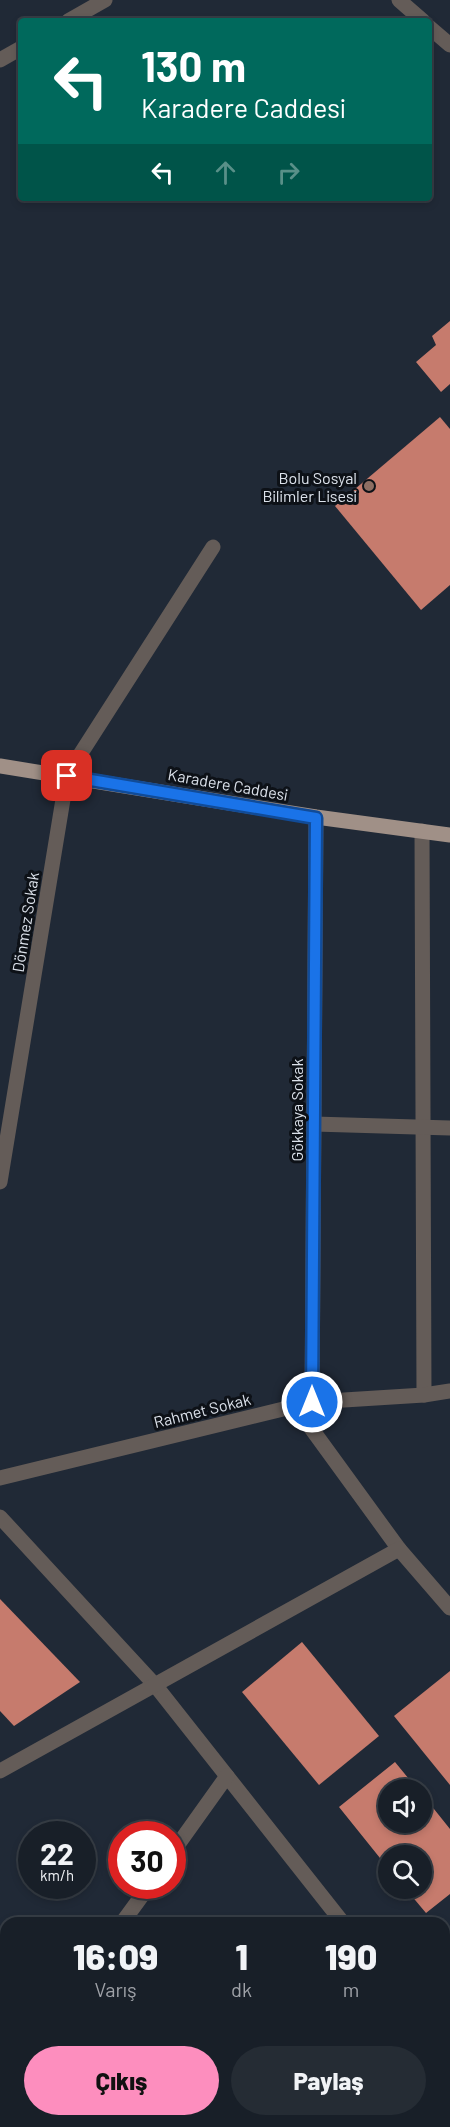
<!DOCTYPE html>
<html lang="tr">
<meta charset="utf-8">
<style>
:root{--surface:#181f28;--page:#252c34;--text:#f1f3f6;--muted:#9fa2a8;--line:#363d45;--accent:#fd8ebe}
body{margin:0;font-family:Barlow,sans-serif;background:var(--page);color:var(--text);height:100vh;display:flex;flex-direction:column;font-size:22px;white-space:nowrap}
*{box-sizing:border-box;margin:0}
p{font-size:20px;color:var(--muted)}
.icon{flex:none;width:33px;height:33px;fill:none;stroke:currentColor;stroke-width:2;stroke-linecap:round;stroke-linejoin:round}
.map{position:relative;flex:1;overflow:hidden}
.sheet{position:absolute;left:0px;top:1917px;width:450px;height:210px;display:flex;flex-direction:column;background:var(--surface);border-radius:18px 18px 0 0;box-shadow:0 3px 9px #0003,0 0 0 2px var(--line)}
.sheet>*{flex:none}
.top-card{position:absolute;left:18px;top:18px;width:414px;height:183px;border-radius:6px;box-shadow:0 3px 9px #0003,0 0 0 2px var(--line);background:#00695c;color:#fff;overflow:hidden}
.fabs{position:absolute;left:378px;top:1779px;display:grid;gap:12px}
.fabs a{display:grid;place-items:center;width:54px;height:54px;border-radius:50%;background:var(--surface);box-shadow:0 3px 9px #0003,0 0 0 2px var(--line);font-size:30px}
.speed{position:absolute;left:18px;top:1821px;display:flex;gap:12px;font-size:30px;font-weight:700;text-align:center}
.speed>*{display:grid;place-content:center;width:78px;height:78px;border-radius:50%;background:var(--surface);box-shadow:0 3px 9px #0003,0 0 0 2px var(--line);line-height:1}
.speed small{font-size:15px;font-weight:400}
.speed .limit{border:9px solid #d22;background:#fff;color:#111}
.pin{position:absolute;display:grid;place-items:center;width:51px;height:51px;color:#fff;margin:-26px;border-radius:12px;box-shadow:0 3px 9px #0006}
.me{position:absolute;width:66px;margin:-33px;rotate:0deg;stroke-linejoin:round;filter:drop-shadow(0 0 4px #0008)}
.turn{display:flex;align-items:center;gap:21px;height:126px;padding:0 24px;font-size:27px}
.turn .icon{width:78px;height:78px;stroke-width:2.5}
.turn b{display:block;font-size:42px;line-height:51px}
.lanes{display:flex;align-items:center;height:57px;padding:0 24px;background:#0003;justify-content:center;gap:30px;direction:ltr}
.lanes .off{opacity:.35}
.eta{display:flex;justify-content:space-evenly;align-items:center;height:102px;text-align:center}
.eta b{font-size:36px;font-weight:800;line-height:42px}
.button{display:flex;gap:12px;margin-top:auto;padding:12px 24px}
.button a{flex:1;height:69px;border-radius:36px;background:var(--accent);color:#111;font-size:24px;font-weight:800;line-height:69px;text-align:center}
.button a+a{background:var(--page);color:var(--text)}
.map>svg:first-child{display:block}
.building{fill:#c67b6d}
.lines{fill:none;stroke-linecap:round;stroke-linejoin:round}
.lane{stroke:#645c58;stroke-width:15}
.street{stroke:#645c58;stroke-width:15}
.primary{stroke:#a09087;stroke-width:15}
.route-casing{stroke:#114b97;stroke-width:15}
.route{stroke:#1a73e8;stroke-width:10}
.education-dot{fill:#8d6e63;stroke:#0d1117;stroke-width:2}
.labels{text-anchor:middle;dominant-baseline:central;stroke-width:6;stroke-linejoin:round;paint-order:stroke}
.poi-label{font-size:16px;fill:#dce2eb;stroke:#0d1117;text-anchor:end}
.street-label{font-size:16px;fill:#dce2eb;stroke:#0d1117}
</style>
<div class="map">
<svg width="450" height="2127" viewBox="0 0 450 2127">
<rect width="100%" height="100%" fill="#202936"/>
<!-- building -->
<g class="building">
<path d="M450 321V384L441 392 416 362 436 345 432 336Z"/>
<path d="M440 417 450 429V585L421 610 335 506Z"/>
<path d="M0 1599 80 1682 14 1726 0 1711Z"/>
<path d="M302 1642 379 1736 319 1785 242 1692Z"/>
<path d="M450 1671V1785L394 1716Z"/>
<path d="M395 1762 418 1790H388V1822H422V1794L450 1829V1894L426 1913 405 1888H422V1856H388V1868L339 1807Z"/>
</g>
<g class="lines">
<!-- lane -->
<g class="lane">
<path d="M422 831 424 1395"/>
<path d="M314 1124 450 1128"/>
<path d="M201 2121 209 2127"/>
</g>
<!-- street -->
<g class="street">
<path d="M399 0 423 21"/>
<path d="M68 21 105 0"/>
<path d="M429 27 450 45"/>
<path d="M0 60 21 48"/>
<path d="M0 1182 67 775 213 547"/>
<path d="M312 1402 316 817"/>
<path d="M295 1406 399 1549"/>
<path d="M0 1478 312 1402 424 1395 450 1391"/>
<path d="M0 1517 155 1685 343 1923"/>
<path d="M0 1771 399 1549 450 1608"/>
<path d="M172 1853 227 1776"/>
<path d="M122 1923 149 1886"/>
<path d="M444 1995 450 1986"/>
<path d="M444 2043 450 2048"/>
<path d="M0 2083 6 2076"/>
<path d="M374 2127 377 2121"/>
</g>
<!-- primary -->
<path class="primary" d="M0 766 316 817 450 835"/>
</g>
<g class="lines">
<defs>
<path id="route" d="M67 776 316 818 312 1402"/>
</defs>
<!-- route casing -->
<use href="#route" class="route-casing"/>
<!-- route -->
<use href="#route" class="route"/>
</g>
<!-- markers -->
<circle class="education-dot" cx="369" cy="486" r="6"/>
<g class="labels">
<!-- poi labels -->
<g class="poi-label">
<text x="357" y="477">Bolu Sosyal<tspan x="357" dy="18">Bilimler Lisesi</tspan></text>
</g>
<!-- street labels -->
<g class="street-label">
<text transform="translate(228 784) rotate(10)">Karadere Caddesi</text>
<text transform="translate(25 922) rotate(-81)">Dönmez Sokak</text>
<text transform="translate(296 1110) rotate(-90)">Gökkaya Sokak</text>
<text transform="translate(202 1410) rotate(-14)">Rahmet Sokak</text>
</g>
</g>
</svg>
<div class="fabs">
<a><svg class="icon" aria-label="sound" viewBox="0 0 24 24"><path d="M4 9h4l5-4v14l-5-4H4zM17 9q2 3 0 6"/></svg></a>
<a><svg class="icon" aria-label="search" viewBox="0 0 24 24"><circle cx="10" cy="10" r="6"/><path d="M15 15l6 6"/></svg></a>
</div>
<div class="speed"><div>22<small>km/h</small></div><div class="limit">30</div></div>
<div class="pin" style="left:67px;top:776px;background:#d93025"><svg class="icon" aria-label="arrive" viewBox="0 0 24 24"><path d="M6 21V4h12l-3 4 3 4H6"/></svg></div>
<svg class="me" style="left:312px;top:1402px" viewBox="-20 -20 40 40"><circle r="17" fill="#1a73e8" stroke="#fff" stroke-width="3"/><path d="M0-11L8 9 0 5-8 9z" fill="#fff"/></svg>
<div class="top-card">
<div class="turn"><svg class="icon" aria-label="left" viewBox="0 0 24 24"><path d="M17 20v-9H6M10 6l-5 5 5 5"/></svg><div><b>130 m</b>Karadere Caddesi</div></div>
<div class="lanes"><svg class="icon" aria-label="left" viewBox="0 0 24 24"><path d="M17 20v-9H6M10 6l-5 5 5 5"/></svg><svg class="icon off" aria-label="ahead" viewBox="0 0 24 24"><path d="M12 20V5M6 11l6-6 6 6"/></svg><svg class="icon off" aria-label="right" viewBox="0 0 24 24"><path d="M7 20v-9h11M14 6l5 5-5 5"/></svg></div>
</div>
<section class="sheet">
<div class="eta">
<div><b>16:09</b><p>Varış</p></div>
<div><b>1</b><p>dk</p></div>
<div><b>190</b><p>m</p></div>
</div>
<div class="button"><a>Çıkış</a><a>Paylaş</a></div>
</section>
</div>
